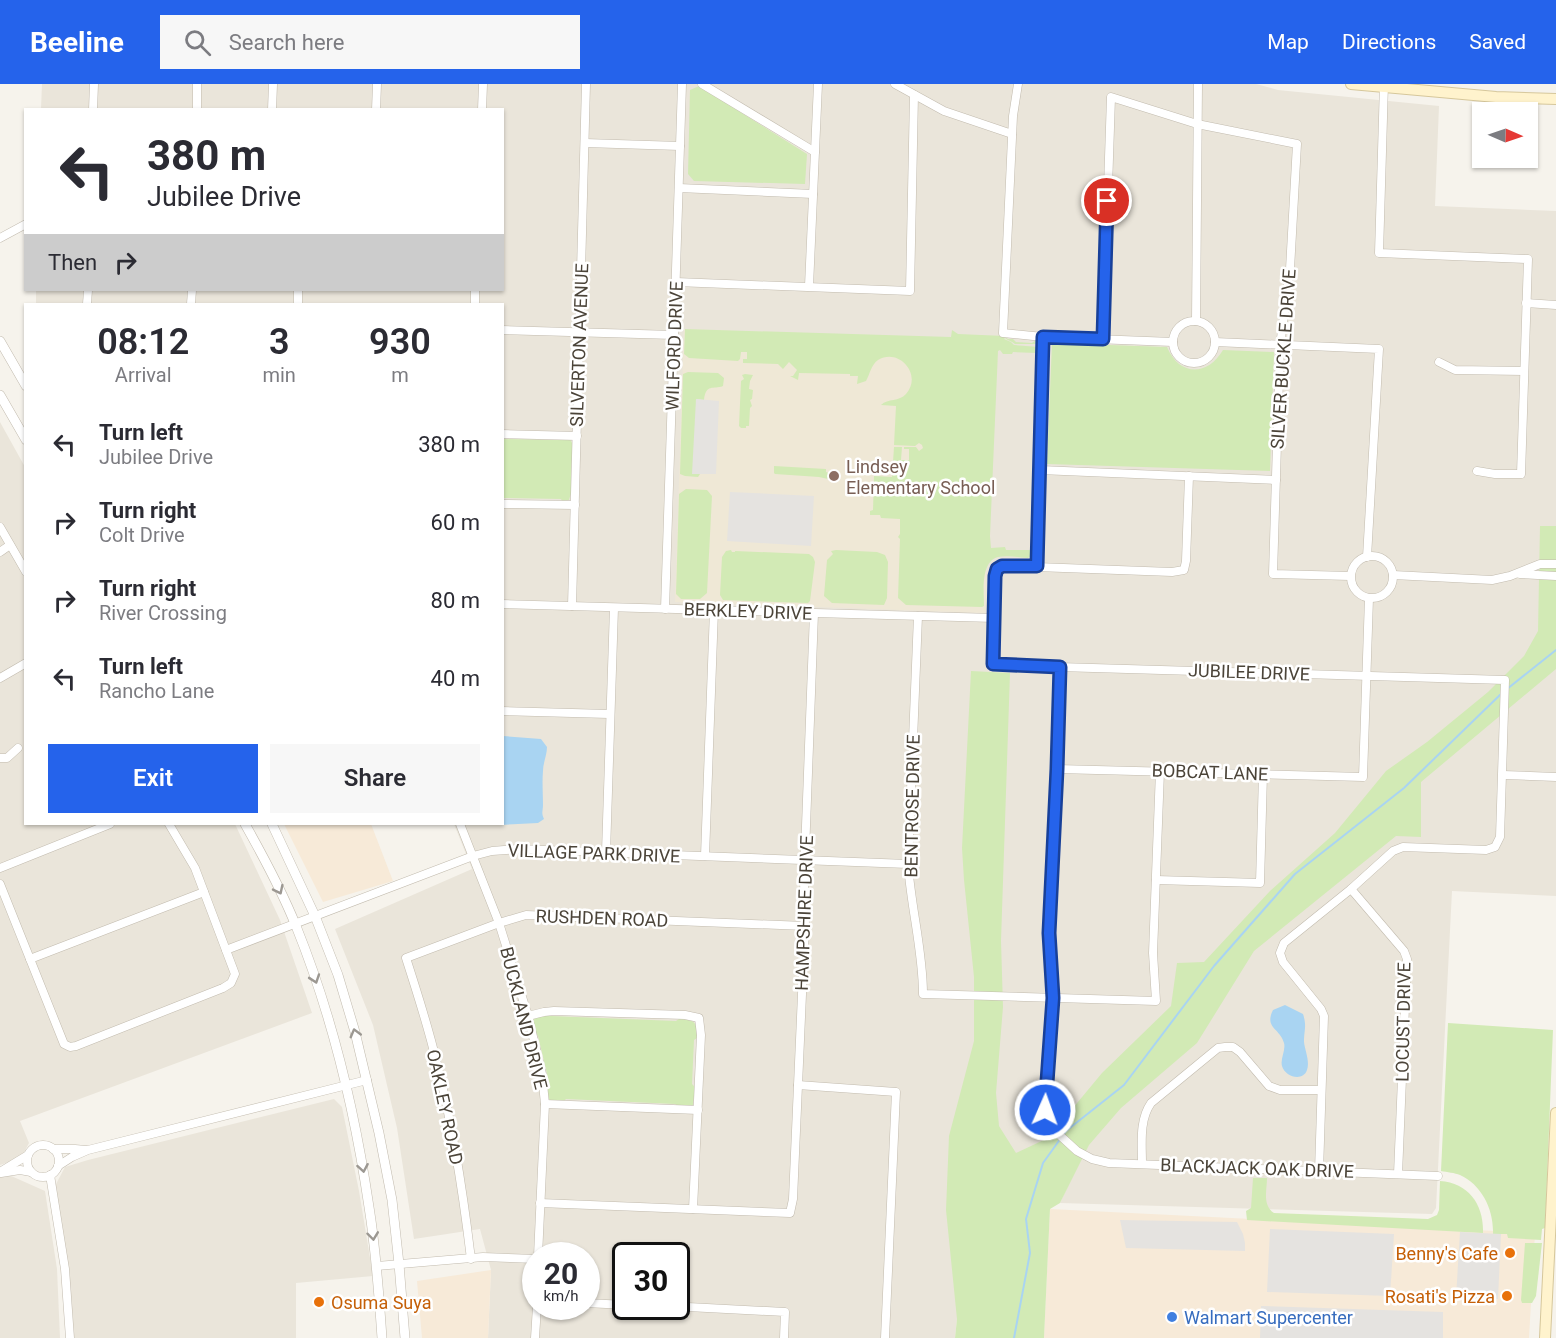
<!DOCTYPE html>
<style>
:root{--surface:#fff;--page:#f7f7f7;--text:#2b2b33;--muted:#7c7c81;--accent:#2563eb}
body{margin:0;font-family:Roboto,sans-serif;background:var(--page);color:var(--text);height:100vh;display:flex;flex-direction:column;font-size:22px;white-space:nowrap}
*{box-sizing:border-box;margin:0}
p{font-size:20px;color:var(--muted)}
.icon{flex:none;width:33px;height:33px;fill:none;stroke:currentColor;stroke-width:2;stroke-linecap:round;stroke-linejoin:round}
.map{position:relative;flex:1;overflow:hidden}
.details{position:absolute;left:24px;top:219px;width:480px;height:522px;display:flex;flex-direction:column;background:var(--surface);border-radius:0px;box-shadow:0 2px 4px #0004}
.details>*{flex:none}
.hud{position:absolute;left:24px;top:24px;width:480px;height:183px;border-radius:0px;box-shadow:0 2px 4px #0004;background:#fff;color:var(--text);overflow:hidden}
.needle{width:39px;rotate:92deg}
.controls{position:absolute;left:1472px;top:18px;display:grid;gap:12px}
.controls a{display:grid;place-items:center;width:66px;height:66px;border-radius:0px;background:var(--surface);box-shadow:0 2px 4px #0004;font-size:30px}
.speed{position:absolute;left:522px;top:1158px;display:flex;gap:12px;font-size:30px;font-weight:700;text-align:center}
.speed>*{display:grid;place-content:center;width:78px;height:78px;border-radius:50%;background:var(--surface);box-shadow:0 2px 4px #0004;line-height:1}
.speed small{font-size:15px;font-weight:400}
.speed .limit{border:3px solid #111;border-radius:9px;background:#fff;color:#111}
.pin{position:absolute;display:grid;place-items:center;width:51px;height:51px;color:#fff;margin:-26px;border:3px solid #fff;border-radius:50%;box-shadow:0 2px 6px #0007}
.me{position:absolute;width:66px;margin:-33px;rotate:2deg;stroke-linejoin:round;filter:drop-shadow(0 0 4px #0008)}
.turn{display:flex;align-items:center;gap:21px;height:126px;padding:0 24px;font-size:27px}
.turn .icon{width:78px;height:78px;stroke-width:2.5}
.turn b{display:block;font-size:42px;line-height:51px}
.then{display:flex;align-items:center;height:57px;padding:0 24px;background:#0003;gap:12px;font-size:22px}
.eta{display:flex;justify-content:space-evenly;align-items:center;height:102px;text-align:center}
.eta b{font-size:36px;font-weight:600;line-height:42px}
.primary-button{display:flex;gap:12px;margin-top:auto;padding:12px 24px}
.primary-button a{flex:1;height:69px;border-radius:0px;background:var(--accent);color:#fff;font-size:24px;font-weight:600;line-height:69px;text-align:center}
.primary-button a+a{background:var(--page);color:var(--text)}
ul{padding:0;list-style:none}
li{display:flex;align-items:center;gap:18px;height:78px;padding:0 24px}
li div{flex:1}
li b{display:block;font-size:22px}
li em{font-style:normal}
header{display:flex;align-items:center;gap:36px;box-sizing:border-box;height:84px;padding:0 30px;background:var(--accent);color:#fff}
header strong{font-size:28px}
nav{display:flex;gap:33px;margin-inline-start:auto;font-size:21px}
.search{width:420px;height:54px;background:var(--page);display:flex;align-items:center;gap:15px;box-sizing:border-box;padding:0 21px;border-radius:0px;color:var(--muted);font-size:22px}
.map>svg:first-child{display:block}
.residential{fill:#eae5da;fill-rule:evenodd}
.commercial{fill:#f7ead8}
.education{fill:#efe8d6}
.green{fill:#d2eab5}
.parking{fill:#e5e3e0}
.water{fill:#a9d4f2}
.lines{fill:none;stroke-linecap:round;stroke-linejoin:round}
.stream{stroke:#a9d4f2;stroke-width:2}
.minor-casing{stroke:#c2bbae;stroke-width:9}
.tertiary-casing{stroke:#c2bbae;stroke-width:10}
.secondary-casing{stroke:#d6c79b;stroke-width:12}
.minor{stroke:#fff;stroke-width:8}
.tertiary{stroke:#fff;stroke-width:9}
.secondary{stroke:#fff3cd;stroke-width:10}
.oneway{stroke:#9c9892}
.route-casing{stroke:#184099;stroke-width:15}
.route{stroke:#2563eb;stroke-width:10}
.education-dot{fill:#8d6e63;stroke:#fff;stroke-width:2}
.food-dot{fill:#e8710a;stroke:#fff;stroke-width:2}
.shop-dot{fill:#3f7fe0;stroke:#fff;stroke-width:2}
.labels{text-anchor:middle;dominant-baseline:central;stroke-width:5;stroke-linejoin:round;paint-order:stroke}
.street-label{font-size:18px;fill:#4b4439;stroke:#fff}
.education-label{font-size:18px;fill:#785e54;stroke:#fff;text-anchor:start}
.food-label{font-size:18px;fill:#c56008;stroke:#fff;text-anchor:end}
.shop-label{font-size:18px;fill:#366cbe;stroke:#fff;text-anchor:start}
</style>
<header>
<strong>Beeline</strong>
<div class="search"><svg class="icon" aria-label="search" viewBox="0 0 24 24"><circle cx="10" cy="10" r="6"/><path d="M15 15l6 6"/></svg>Search here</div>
<nav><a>Map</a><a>Directions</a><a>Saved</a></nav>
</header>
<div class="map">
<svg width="1556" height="1254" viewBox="0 0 1556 1254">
<rect width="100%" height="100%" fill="#f6f3ec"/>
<!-- residential -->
<g class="residential">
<path d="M42 0H1256L1278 6 1439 22 1435 122 1556 127V442H1540L1556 546V812L1452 807 1436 1124 1432 1130 1060 1119 1079 1078 957 1235 955 1254H488L491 1186 480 1145 414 1155 397 1044 373 941 335 845 472 785 454 740H502V220H36V206H502V26L41 25ZM536 1172H586V1222H536ZM626 1172H676V1222H626Z"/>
<path d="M0 338 25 383 26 740H235L280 836 312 929 20 1037 29 1059 21 1074 0 1081Z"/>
<path d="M334 1015 342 1023 359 1107 373 1192 296 1199V1254H74L55 1102 65 1083 88 1076Z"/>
<path d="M9 1091 45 1107 57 1185 60 1254H0V1093Z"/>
</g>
<!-- commercial -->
<g class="commercial">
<path d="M284 740H371L393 797 323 818Z"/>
<path d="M1050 1125 1535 1149 1529 1254H1044Z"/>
<path d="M491 1186 488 1254H422L417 1197Z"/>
</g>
<!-- education -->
<path class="education" d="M684 245 985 256 994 266 985 529 675 518Z"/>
<!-- green -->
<g class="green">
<path d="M699 2 807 70 805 100 694 97 688 90 690 6Z"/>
<path d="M685 245 951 253 952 246 958 250 1005 252 1008 255H1013L1016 258 1032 259 1037 255 1036 260H1015C1012 257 1008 257 1005 254L1004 255 1011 258 1014 261 1039 263 1038 276 1037 269 1013 268 1012 270H1003L1000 266 998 267 990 452 991 464 1005 463 1006 466H1032L1031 472 1028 474C1018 473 1007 471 998 473 980 478 984 508 984 522L982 523 906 521 898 514 900 455 898 453 900 450V435L881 434 880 431H870V427L873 426 874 392 892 393 894 363H902L901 376H909V365H904V363H916L919 367 923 364 922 361 919 359 915 362 894 361 896 322 881 321C888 314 899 318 906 310 923 291 899 263 878 276 871 281 870 290 866 297L857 300 858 292H850V290L799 289 798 296 790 292H793L797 286 789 278 783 285 778 280 743 279V275H747V268H741L740 275 738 277 689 274 684 270Z"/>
<path d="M1052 259 1167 263C1179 292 1207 293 1223 266L1274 268 1270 387 1047 380Z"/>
<path d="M688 288 718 289 724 294 723 302C713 306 706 299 704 316L697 315 693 390H700L698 393 685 392 680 390 683 290Z"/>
<path d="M745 290 753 291 750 297 749 305 753 306 752 315 750 316 752 322 750 324 749 342H746V344H741L739 342 741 297 744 295 742 291Z"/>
<path d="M503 355 557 356 558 355H570L573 361V369L572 371V406L569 416 562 417 561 415 503 414Z"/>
<path d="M774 382 826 385V388L831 390 828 395 819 393 775 390 774 389Z"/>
<path d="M686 405 707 406 712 412 707 509 700 515H681L676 510 679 410Z"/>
<path d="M1540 442H1556V585L1421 698V753L1396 752 1254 867 1197 959 1121 1024 1089 1061 1060 1119 1050 1125 1044 1254H955L957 1235 946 1126 949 1052 974 957V893L964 796 962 764 971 587 1010 589 1001 857 1003 923 996 1009 999 1042 1016 1069 1048 1054 1102 989 1171 922 1177 879 1204 878 1270 807 1335 749 1386 687 1427 658 1488 608 1524 572 1538 547Z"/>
<path d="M731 466 732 468H735V467L809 470 813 473 815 478 810 517 808 519 723 516 720 511 722 473 726 467Z"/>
<path d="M836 466 877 468 885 471 888 478 887 514 884 521 832 519 824 512 827 476 833 470 831 467Z"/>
<path d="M547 931 551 932 676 937 679 935C696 936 697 938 697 954L694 956 692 1000 695 1003 693 1021 690 1023H680L675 1020 566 1015 563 1018 551 1017 547 1013 546 998 548 994 538 952 534 947 533 937 534 934Z"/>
<path d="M1448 939 1553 946 1545 1144 1542 1145 1541 1156 1508 1154 1507 1150H1493C1494 1126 1482 1101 1460 1091 1455 1089 1447 1088 1441 1087Z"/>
<path d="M1253 1094H1267C1267 1106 1262 1121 1274 1129L1428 1135 1437 1131 1439 1126 1440 1097C1469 1099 1484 1121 1483 1149L1247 1136 1246 1127 1251 1124Z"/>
<path d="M1525 1159H1542L1536 1212 1532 1219H1522L1521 1216Z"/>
</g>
<!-- parking -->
<g class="parking">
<path d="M696 315 719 317 716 390H692Z"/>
<path d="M730 408 814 412 811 462 727 457Z"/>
<path d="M1120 1136 1237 1138 1243 1150 1245 1159V1167L1126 1164Z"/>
<path d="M1270 1145 1394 1150 1390 1212 1267 1208Z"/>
<path d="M1460 1148 1501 1150 1498 1215 1456 1213Z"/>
<path d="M1261 1222 1443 1228V1254H1260Z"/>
</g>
<!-- water -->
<g class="water">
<path d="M503 652 541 655 547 663C547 671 543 679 543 687 542 698 543 710 543 721 543 727 541 729 544 735L538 739 500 741 494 740H502Z"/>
<path d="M1285 921 1303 930C1307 942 1304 946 1304 958 1305 967 1310 977 1307 986 1303 998 1285 993 1282 982 1280 975 1286 966 1284 959 1280 944 1264 944 1273 926Z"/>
</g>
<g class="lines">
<!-- stream -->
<g class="stream">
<path d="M1507 605 1556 566"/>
<path d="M1014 1254 1030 1169 1026 1135 1043 1079 1066 1047 1124 1001 1214 882 1295 790 1404 704 1502 609"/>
</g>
<defs>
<g id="minor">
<path d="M702 0 815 68"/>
<path d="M895 0 944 27 1012 50"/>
<path d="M1018 0 1013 32 1003 249 1043 253 1173 258"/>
<path d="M1384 0 1379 169 1528 175 1521 390H1495L1477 387"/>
<path d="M93 26 94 0"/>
<path d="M197 26V0"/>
<path d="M272 26 273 0"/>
<path d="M376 26 377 0"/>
<path d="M482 26 483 0"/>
<path d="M585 59 680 62"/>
<path d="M679 104 813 110"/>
<path d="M0 154 26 140"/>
<path d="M676 198 910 207 914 11"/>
<path d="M809 202 818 0"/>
<path d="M1526 219 1556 221"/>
<path d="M87 220 88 206"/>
<path d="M191 220 192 206"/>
<path d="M298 220V206"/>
<path d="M475 220V206"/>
<path d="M1196 237 1198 0"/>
<circle cx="1194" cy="258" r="21"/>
<path d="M502 246 674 251"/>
<path d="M1103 255 1111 13 1197 40 1297 60 1290 185 1280 262 1273 490 1350 492"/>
<path d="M1215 258 1379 265 1367 473"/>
<path d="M1439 278 1455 286 1524 287"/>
<path d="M502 350 577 352"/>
<path d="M1040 386 1276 396"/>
<path d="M1189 392 1186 477 1184 486 1172 488 1006 482 997 485 995 492 993 581 1505 596 1500 753 1495 763 1486 766 1403 763 1393 767 1351 805 1284 859 1280 869 1283 878 1321 925 1324 932 1319 1087"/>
<path d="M502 420 575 421"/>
<path d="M0 443 26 488"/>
<path d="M0 468 10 461"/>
<circle cx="1372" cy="493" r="21"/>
<path d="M1037 482 1043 253"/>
<path d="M1520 490 1556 492"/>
<path d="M1393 491 1492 496 1510 492 1540 480H1556"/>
<path d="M502 520 994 534"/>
<path d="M572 522 586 0"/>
<path d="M665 525 682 0"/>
<path d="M918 532 908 780C911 824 923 867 923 910L1156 917 1153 869 1160 687"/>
<path d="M1060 583 1057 685 1049 849 1053 914 1046 999 1045 1026 1054 1046 1077 1067 1092 1075 1109 1079 1438 1092"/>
<path d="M0 594 26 579"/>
<path d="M502 627 609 630"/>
<path d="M0 674H7L18 664"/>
<path d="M1057 685 1363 693 1369 514"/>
<path d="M1503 691 1556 693"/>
<path d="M460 740 499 839 528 932 542 990 545 1020 538 1172"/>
<path d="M606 768 614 524"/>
<path d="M705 772 714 526"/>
<path d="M0 784 110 740"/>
<path d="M1156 796 1260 799 1263 690"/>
<path d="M0 800 64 960 70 963 76 962 223 904 231 899 235 890 195 784 169 740"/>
<path d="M1351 805 1404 867 1407 875 1398 1090"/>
<path d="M226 866 473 772 492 767 518 765 908 780"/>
<path d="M30 875 204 808"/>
<path d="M528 932 544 928 554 927 685 931 699 934 701 951 693 1125"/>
<path d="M798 1001 896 1008 885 1254"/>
<path d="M545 1020 698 1026"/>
<circle cx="43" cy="1077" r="16"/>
<path d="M53 1065H75L86 1066"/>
<path d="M1142 1079C1142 1060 1139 1036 1151 1019L1218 964 1225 963H1233L1240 968 1269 1002 1280 1006H1321"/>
<path d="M58 1082 72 1073 88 1066 367 996"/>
<path d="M0 1088 28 1071"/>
<path d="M1 1089 20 1086 31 1088"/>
<path d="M50 1091 65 1185 70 1254"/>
<path d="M540 1119 790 1129 793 1115 805 842 804 795 814 529"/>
<path d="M471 1175C463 1108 453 1041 436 976 428 942 417 908 406 874L499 839 526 831 805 842"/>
<path d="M377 1182 483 1173 536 1175"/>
<path d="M586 1219 626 1221"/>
<path d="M669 1222 785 1228 784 1254"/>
<path d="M535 1254 537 1222"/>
</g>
<g id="tertiary">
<path d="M0 257 26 302"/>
<path d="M0 311 26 356"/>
<path d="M245 740C263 772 282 807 296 842 332 931 355 1028 369 1123 376 1166 379 1210 382 1254"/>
<path d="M272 740 315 832 338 891 355 948 379 1049 392 1116 399 1180 405 1254"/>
</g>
<g id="secondary">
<path d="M1351 0 1496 13 1556 15"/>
<path d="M1545 1254 1556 1029"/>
</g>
</defs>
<!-- minor casing -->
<use href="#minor" class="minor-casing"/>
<!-- tertiary casing -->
<use href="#tertiary" class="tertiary-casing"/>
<!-- secondary casing -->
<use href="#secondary" class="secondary-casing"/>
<!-- minor -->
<use href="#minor" class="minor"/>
<!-- tertiary -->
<use href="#tertiary" class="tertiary"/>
<!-- secondary -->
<use href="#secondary" class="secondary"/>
</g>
<!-- one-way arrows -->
<defs><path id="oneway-chevron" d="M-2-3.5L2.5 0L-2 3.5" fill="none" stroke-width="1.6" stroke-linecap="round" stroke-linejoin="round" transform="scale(1.5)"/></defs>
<g class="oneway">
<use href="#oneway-chevron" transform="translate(279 806) rotate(64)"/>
<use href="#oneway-chevron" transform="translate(315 895) rotate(71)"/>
<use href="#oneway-chevron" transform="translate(355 949) rotate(-105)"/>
<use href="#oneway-chevron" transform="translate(363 1084) rotate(80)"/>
<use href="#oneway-chevron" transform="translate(373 1152) rotate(83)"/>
</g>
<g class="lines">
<defs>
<path id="route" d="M1045 1026 1053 914 1049 849 1057 685 1060 583 993 580 995 492 997 485 1002 482H1037L1043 253 1103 255 1107 117"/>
</defs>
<!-- route casing -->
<use href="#route" class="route-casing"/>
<!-- route -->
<use href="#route" class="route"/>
</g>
<!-- markers -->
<circle class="education-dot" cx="834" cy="392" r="6"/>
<g class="food-dot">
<circle cx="1510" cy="1169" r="6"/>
<circle cx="1507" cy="1212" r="6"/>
<circle cx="319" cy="1218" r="6"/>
</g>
<circle class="shop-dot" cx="1172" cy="1233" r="6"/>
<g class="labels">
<!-- street labels -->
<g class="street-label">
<text transform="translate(579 261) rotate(-88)">SILVERTON AVENUE</text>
<text transform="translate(674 262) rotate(-88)">WILFORD DRIVE</text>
<text transform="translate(1283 275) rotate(-86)">SILVER BUCKLE DRIVE</text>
<text transform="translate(748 527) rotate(2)">BERKLEY DRIVE</text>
<text transform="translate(1249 588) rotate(2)">JUBILEE DRIVE</text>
<text transform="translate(1210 688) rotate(2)">BOBCAT LANE</text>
<text transform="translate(912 722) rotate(-89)">BENTROSE DRIVE</text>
<text transform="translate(594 769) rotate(2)">VILLAGE PARK DRIVE</text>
<text transform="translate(804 829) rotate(-88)">HAMPSHIRE DRIVE</text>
<text transform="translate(602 834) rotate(2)">RUSHDEN ROAD</text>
<text transform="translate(524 934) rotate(76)">BUCKLAND DRIVE</text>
<text transform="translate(1403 938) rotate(-89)">LOCUST DRIVE</text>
<text transform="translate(445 1023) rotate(78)">OAKLEY ROAD</text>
<text transform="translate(1257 1084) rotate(2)">BLACKJACK OAK DRIVE</text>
</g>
<!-- education labels -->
<g class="education-label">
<text x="846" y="382">Lindsey<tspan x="846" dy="21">Elementary School</tspan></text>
</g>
<!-- food labels -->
<g class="food-label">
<text x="1498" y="1169">Benny's Cafe</text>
<text x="1495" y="1212">Rosati's Pizza</text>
<text x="331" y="1218" text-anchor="start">Osuma Suya</text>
</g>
<!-- shop labels -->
<g class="shop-label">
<text x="1184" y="1233">Walmart Supercenter</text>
</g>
</g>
</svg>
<div class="controls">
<a><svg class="needle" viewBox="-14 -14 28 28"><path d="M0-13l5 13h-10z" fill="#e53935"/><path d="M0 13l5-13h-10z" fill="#7c7c81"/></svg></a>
</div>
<div class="speed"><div>20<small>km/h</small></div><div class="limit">30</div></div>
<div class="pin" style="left:1107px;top:117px;background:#d93025"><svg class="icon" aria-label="arrive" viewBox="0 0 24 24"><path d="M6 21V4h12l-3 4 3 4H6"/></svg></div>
<svg class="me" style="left:1045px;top:1026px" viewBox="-20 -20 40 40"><circle r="17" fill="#2563eb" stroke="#fff" stroke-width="3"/><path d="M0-11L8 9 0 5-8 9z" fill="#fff"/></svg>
<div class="hud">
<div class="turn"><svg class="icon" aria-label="left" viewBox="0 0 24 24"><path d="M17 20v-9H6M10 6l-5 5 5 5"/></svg><div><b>380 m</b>Jubilee Drive</div></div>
<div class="then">Then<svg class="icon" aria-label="right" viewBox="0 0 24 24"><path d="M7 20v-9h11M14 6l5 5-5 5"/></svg></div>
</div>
<section class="details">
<div class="eta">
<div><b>08:12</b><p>Arrival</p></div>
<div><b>3</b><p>min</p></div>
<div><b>930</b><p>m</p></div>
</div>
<ul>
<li><svg class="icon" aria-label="left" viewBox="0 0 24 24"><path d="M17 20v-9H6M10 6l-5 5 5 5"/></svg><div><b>Turn left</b><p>Jubilee Drive</p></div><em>380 m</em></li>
<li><svg class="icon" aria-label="right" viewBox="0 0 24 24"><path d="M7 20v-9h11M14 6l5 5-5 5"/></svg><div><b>Turn right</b><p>Colt Drive</p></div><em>60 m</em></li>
<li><svg class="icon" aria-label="right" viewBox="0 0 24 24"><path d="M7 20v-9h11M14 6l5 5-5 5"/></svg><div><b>Turn right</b><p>River Crossing</p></div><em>80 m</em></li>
<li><svg class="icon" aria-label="left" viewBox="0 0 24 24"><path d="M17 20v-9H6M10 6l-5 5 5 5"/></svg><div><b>Turn left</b><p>Rancho Lane</p></div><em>40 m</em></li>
</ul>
<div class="primary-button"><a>Exit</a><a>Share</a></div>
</section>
</div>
